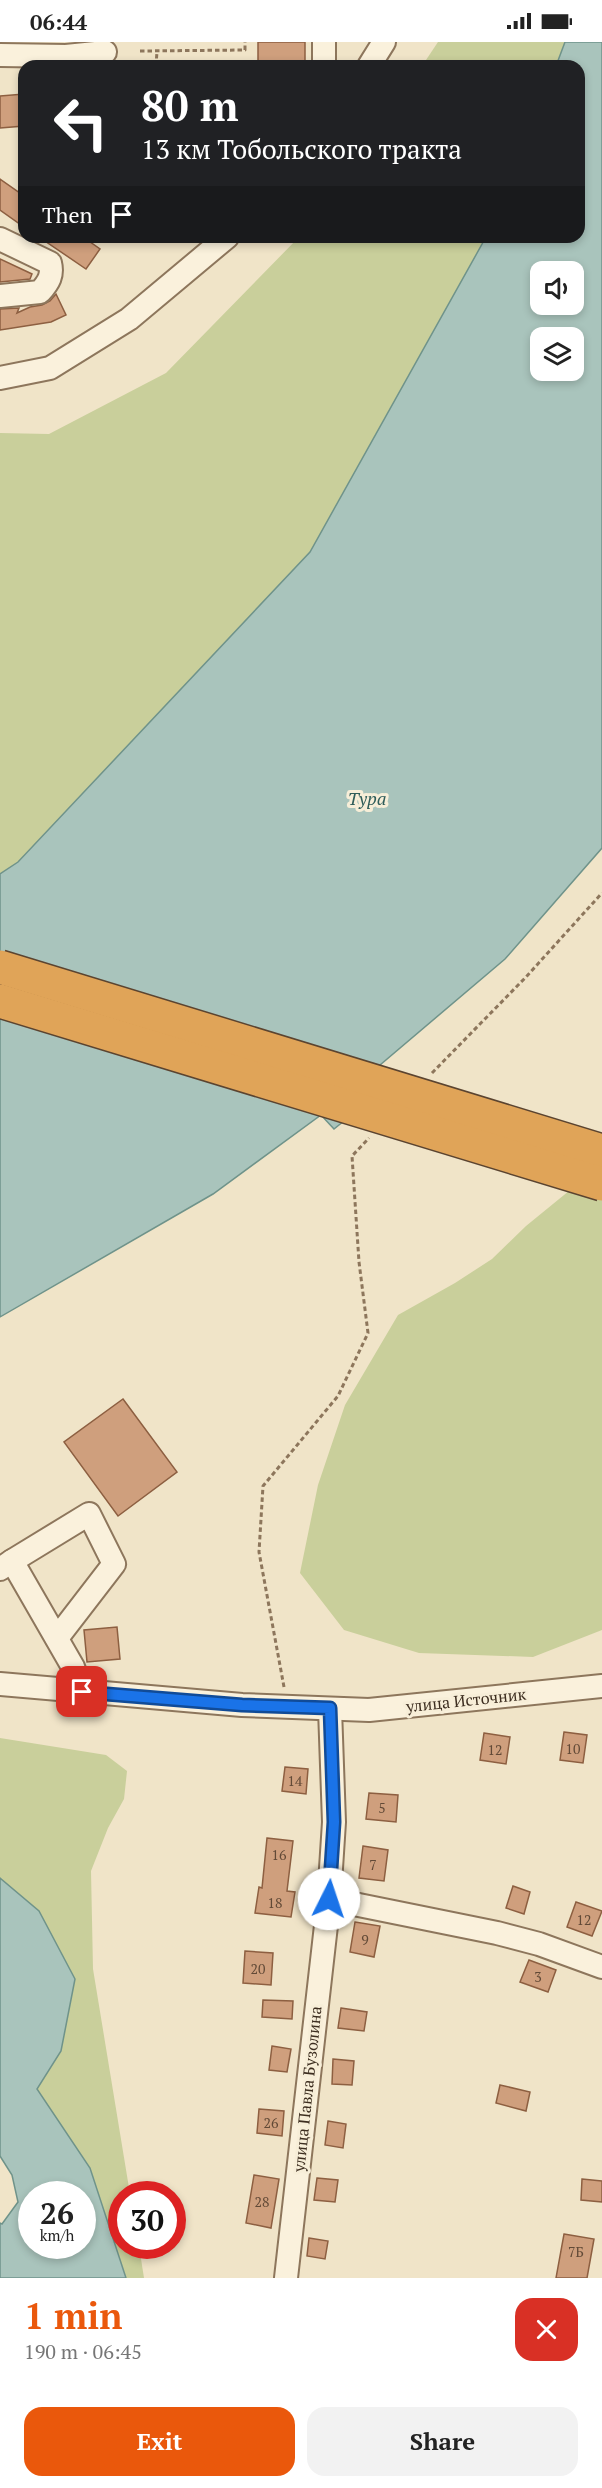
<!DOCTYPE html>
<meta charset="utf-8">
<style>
:root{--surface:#fff;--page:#f2f2f2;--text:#222;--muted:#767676;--accent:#ea580c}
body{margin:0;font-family:"PT Serif",serif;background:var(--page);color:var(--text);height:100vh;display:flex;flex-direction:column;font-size:22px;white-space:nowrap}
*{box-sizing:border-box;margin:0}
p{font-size:20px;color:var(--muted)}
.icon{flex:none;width:33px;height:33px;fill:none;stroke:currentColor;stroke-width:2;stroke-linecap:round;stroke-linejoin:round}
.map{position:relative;height:2236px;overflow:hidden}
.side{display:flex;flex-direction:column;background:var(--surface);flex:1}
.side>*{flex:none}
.hud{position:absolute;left:18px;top:18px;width:567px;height:183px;border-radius:18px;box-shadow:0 3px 9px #0003;background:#202124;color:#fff;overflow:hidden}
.controls{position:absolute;left:530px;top:219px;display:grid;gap:12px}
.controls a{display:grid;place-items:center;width:54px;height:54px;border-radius:12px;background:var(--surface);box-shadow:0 3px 9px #0003;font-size:30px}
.speed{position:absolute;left:18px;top:2139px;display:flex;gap:12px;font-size:30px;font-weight:700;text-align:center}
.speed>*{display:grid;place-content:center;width:78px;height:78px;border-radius:50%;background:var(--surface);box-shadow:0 3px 9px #0003;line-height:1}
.speed small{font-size:15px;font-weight:400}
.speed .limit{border:9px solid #d22;background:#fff;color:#111}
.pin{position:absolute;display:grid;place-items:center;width:51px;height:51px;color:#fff;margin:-26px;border-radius:12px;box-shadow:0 3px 9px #0006}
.me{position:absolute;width:66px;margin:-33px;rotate:4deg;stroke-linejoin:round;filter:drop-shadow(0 0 4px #0008)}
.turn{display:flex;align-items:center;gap:21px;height:126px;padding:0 24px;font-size:27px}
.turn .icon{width:78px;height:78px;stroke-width:2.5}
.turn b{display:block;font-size:42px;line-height:51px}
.then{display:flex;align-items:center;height:57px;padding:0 24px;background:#0003;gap:12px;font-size:22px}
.round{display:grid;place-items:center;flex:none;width:63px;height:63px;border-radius:18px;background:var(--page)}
.head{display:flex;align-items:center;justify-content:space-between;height:102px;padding:0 24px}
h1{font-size:36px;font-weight:700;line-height:45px;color:var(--accent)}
.primary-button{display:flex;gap:12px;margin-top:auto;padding:12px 24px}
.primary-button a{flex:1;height:69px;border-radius:18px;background:var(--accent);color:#fff;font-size:24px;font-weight:700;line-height:69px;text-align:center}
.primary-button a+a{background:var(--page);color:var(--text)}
.status{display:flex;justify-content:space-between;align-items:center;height:42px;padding:0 30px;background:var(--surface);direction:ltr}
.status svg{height:16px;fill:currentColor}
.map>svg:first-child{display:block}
.green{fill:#c9cf9b}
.water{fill:#a9c4bc;stroke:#6f938a;stroke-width:1.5;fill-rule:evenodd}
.building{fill:#cf9f7d;stroke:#8d5f41;stroke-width:1.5}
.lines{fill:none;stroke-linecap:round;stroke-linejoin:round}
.minor-casing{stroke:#8d765c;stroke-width:26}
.path{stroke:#8d765c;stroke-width:3;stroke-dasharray:4.5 3;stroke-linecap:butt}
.minor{stroke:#faf1dc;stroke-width:22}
.highway-bridge-casing{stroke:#5b4430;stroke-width:36;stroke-linecap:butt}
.highway-bridge{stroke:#e0a458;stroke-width:33}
.route-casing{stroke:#114b97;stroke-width:15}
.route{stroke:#1a73e8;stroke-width:10}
.labels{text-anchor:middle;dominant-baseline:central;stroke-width:6;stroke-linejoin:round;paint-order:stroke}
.number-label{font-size:14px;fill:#624a37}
.street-label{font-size:16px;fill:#3d2e20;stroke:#f7eed8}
.water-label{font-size:18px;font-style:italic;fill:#2f5d5a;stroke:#f7eed8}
</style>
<div class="status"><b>06:44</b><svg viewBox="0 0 49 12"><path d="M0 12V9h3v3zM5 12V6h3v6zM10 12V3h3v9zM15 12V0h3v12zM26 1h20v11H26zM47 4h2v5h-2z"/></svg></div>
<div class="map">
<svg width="602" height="2236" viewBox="0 0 602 2236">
<rect width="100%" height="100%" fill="#f0e4c8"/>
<!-- green -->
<g class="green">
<path d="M438 0H565L556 24H422Z"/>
<path d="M299 195H486L310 510 18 820 0 832V391L49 392 166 331Z"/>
<path d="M602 1122V1588L533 1615 419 1611 344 1588 300 1531 318 1443 345 1363 398 1273 455 1241 492 1217 526 1184Z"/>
<path d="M0 1696 106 1713 127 1729 124 1757 108 1786 91 1829 93 1927 130 2152H122V2204H139L144 2236H126L90 2126 37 2047 61 2009 39 1869 0 1836Z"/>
</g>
<!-- water -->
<g class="water">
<path d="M565 0H602V806L505 917 347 1051 360 1066 334 1087 321 1073 213 1152 0 1275V832L18 820 310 510 486 195H579V24H556ZM540 230H573V262H540ZM540 296H573V328H540Z"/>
<path d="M0 1836 39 1869 75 1937 61 2009 37 2047 90 2126 126 2236H0V2181L2 2182 18 2160 12 2133 0 2114ZM32 2152H82V2204H32Z"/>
</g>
<!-- building -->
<g class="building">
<rect x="258" y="0" width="47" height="24"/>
<path d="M24 52V84L0 86V54Z"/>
<path d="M0 137 24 154V185L0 168Z"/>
<path d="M39 195H83L100 207 86 227Z"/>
<path d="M0 217 32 232 30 237 0 240Z"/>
<path d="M56 252 66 273 51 280 0 288V267L19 266 17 271 30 265 42 263 50 259Z"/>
<path d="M123 1357 177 1430 118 1474 64 1400Z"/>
<path d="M117 1585 120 1617 87 1620 84 1588Z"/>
<path d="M564 1690 587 1693 583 1721 560 1718Z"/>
<path d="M484 1691 510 1695 506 1722 480 1718Z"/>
<path d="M285 1725 308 1727 306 1752 282 1749Z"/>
<path d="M369 1751 398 1753 396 1780 366 1777Z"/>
<path d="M267 1796 293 1799 287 1849 295 1850 291 1875 255 1871 259 1845 262 1846Z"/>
<path d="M363 1804 388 1808 384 1839 359 1836Z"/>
<path d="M513 1844 530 1850 524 1872 506 1866Z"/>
<path d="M576 1860 602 1869 592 1894 567 1885Z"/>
<path d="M355 1880 380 1884 374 1915 350 1910Z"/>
<path d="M245 1909 273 1911 271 1943 243 1941Z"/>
<path d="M529 1918 556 1928 548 1950 520 1940Z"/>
<path d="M263 1958 293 1959 292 1977 262 1975Z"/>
<path d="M341 1966 367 1970 364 1989 338 1986Z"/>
<path d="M272 2004 291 2007 287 2030 269 2028Z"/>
<path d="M333 2017 354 2019 352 2043 332 2042Z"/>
<path d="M500 2043 530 2050 526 2069 496 2061Z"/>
<path d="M259 2067 284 2069 282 2094 257 2091Z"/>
<path d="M328 2079 346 2082 343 2106 325 2103Z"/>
<path d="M254 2133 279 2137 271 2186 246 2181Z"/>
<path d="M317 2136 338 2138 335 2160 314 2158Z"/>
<path d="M582 2137 602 2139V2160L581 2158Z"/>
<path d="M564 2192 594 2197 587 2236H556Z"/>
<path d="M309 2196 328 2199 325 2217 307 2214Z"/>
</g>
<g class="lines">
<defs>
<g id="minor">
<path d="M0 13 66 14 105 10"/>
<path d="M324 24V0"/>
<path d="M369 24 384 0"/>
<path d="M0 197 50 221C53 233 49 240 40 250L0 254"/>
<path d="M0 336 50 326 129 277 227 195"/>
<path d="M12 1519 89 1472 114 1522 57 1596"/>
<path d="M0 1527 12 1519 73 1625 82 1650"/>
<path d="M0 1642 242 1663 369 1668 602 1644"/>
<path d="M329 1857 497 1891 539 1902 602 1925"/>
<path d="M286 2236 329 1857 334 1780 330 1667"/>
</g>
</defs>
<!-- minor casing -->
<use href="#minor" class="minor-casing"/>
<!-- path -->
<g class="path">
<path d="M140 9 245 8V0"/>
<path d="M156 24 157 9"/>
<path d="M432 1031 526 935 602 851"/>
<path d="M284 1645 259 1510 263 1444 338 1354 368 1291 359 1220 352 1114 369 1096"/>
</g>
<!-- minor -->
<use href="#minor" class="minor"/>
<defs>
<g id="highway-bridge">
<path d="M0 925 602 1109"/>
<path d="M0 959 602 1142"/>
</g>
</defs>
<!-- highway-bridge casing -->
<use href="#highway-bridge" class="highway-bridge-casing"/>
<!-- highway-bridge -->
<use href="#highway-bridge" class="highway-bridge"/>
</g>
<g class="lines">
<defs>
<path id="route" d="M82 1650 242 1663 330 1666 334 1780 329 1857"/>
</defs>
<!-- route casing -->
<use href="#route" class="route-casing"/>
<!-- route -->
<use href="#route" class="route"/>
</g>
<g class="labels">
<!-- number labels -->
<g class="number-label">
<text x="573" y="1706">10</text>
<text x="495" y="1707">12</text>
<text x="295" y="1738">14</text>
<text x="382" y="1765">5</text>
<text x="279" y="1812">16</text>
<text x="373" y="1822">7</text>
<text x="275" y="1860">18</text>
<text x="584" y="1877">12</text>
<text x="365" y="1897">9</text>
<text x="258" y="1926">20</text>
<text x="538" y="1934">3</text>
<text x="271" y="2080">26</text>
<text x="262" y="2159">28</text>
<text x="576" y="2209">7Б</text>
</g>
<!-- street labels -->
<g class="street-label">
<text transform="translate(466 1658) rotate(-6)">улица Источник</text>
<text transform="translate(307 2047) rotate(-84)">улица Павла Бузолина</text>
</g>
<!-- water labels -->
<g class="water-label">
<text x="367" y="756">Тура</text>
</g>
</g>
</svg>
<div class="controls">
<a><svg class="icon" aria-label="sound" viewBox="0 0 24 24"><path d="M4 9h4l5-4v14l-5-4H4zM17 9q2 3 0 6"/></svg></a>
<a><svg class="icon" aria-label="layers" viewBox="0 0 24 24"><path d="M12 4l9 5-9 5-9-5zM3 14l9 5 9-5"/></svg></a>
</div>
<div class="speed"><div>26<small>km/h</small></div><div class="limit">30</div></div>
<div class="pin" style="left:82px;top:1650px;background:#d93025"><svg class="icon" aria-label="arrive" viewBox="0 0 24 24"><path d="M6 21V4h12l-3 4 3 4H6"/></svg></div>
<svg class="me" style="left:329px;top:1857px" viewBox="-20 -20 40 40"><circle r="19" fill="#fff"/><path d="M0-13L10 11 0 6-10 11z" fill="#1a73e8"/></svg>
<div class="hud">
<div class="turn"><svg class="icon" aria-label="left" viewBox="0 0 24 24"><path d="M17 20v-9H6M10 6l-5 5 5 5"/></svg><div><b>80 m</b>13 км Тобольского тракта</div></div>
<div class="then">Then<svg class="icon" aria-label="arrive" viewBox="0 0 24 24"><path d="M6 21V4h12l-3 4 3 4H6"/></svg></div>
</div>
</div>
<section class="side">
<div class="head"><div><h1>1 min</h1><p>190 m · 06:45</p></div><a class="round" style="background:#d93025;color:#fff"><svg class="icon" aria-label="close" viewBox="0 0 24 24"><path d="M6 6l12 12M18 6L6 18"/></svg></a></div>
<div class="primary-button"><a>Exit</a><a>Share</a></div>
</section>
